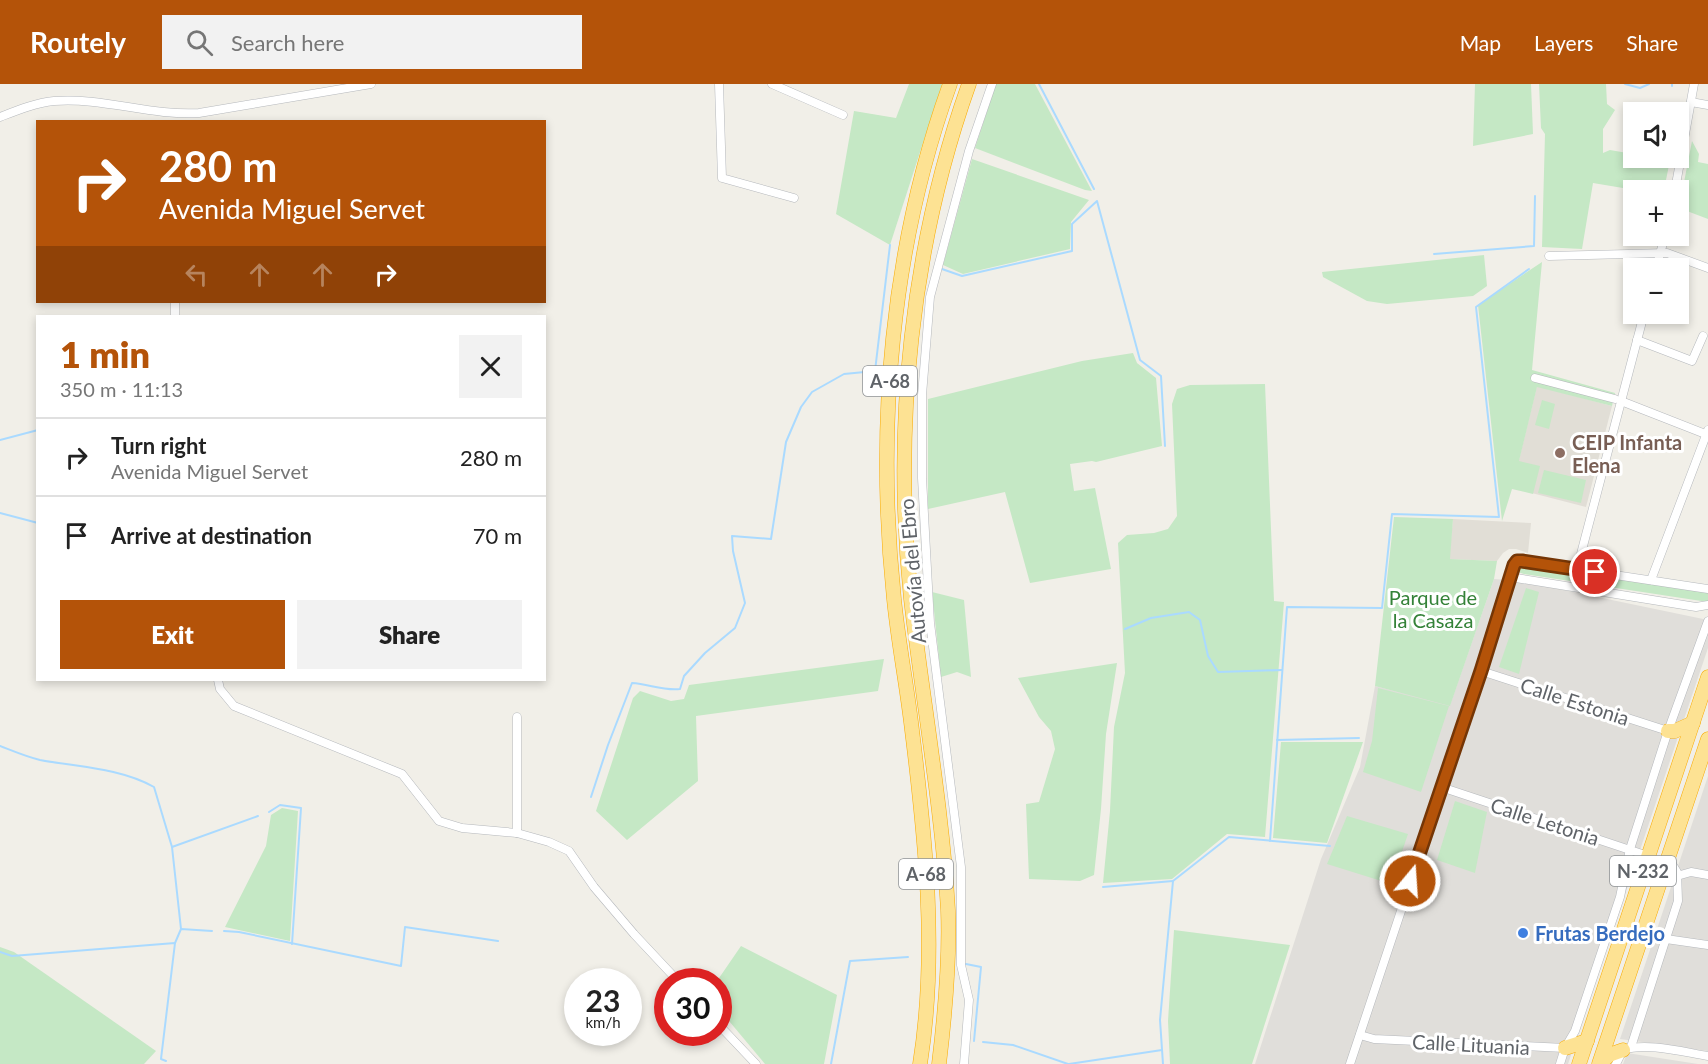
<!DOCTYPE html>
<meta charset="utf-8">
<style>
:root{--surface:#fff;--page:#f2f2f2;--text:#222;--muted:#767676;--line:#e0e0e0;--accent:#b45309}
body{margin:0;font-family:Lato,sans-serif;background:var(--page);color:var(--text);height:100vh;display:flex;flex-direction:column;font-size:22px;white-space:nowrap}
*{box-sizing:border-box;margin:0}
p{font-size:20px;color:var(--muted)}
.icon{flex:none;width:33px;height:33px;fill:none;stroke:currentColor;stroke-width:2;stroke-linecap:round;stroke-linejoin:round}
.map{position:relative;flex:1;overflow:hidden}
.side{position:absolute;left:36px;top:231px;width:510px;height:366px;display:flex;flex-direction:column;background:var(--surface);border-radius:0px;box-shadow:0 3px 9px #0003}
.side>*{flex:none}
.guide{position:absolute;left:36px;top:36px;width:510px;height:183px;border-radius:0px;box-shadow:0 3px 9px #0003;background:#b45309;color:#fff;overflow:hidden}
.tools{position:absolute;left:1623px;top:18px;display:grid;gap:12px}
.tools a{display:grid;place-items:center;width:66px;height:66px;border-radius:0px;background:var(--surface);box-shadow:0 3px 9px #0003;font-size:30px}
.speed{position:absolute;left:564px;top:884px;display:flex;gap:12px;font-size:30px;font-weight:700;text-align:center}
.speed>*{display:grid;place-content:center;width:78px;height:78px;border-radius:50%;background:var(--surface);box-shadow:0 3px 9px #0003;line-height:1}
.speed small{font-size:15px;font-weight:400}
.speed .limit{border:9px solid #d22;background:#fff;color:#111}
.pin{position:absolute;display:grid;place-items:center;width:51px;height:51px;color:#fff;margin:-26px;border:3px solid #fff;border-radius:50%;box-shadow:0 2px 6px #0007}
.me{position:absolute;width:66px;margin:-33px;rotate:18deg;stroke-linejoin:round;filter:drop-shadow(0 0 4px #0008)}
.turn{display:flex;align-items:center;gap:21px;height:126px;padding:0 24px;font-size:27px}
.turn .icon{width:78px;height:78px;stroke-width:2.5}
.turn b{display:block;font-size:42px;line-height:51px}
.lanes{display:flex;align-items:center;height:57px;padding:0 24px;background:#0003;justify-content:center;gap:30px;direction:ltr}
.lanes .off{opacity:.35}
.round{display:grid;place-items:center;flex:none;width:63px;height:63px;border-radius:0px;background:var(--page)}
.head{display:flex;align-items:center;justify-content:space-between;height:102px;padding:0 24px}
h1{font-size:36px;font-weight:800;line-height:45px;color:var(--accent)}
.action{display:flex;gap:12px;margin-top:auto;padding:12px 24px}
.action a{flex:1;height:69px;border-radius:0px;background:var(--accent);color:#fff;font-size:24px;font-weight:800;line-height:69px;text-align:center}
.action a+a{background:var(--page);color:var(--text)}
ul{padding:0;list-style:none}
li{display:flex;align-items:center;gap:18px;height:78px;padding:0 24px;border-top:2px solid var(--line)}
li div{flex:1}
li b{display:block;font-size:22px}
li em{font-style:normal}
header{display:flex;align-items:center;gap:36px;box-sizing:border-box;height:84px;padding:0 30px;background:var(--accent);color:#fff}
header strong{font-size:28px}
nav{display:flex;gap:33px;margin-inline-start:auto;font-size:21px}
.search{width:420px;height:54px;background:var(--page);display:flex;align-items:center;gap:15px;box-sizing:border-box;padding:0 21px;border-radius:0px;color:var(--muted);font-size:22px}
.map>svg:first-child{display:block}
.industrial{fill:#e0deda}
.education{fill:#e1ded6}
.green{fill:#c5e8c5}
.lines{fill:none;stroke-linecap:round;stroke-linejoin:round}
.stream{stroke:#aadaff;stroke-width:2}
.street-casing{stroke:#b5b8bc;stroke-width:9}
.highway-casing{stroke:#f9ab00;stroke-width:15}
.street{stroke:#fff;stroke-width:8}
.highway{stroke:#fde293;stroke-width:14}
.route-casing{stroke:#753606;stroke-width:15}
.route{stroke:#b45309;stroke-width:10}
.education-dot{fill:#8d6e63;stroke:#fff;stroke-width:2}
.shop-dot{fill:#3f7fe0;stroke:#fff;stroke-width:2}
.labels{text-anchor:middle;dominant-baseline:central;stroke-width:6;stroke-linejoin:round;paint-order:stroke}
.shield{fill:#fff;stroke:#8f9295;stroke-width:1.5}
.shield-label{font-size:18px;font-weight:bold;fill:#5f6368}
.education-label{font-size:20px;font-weight:bold;fill:#785e54;stroke:#fff;text-anchor:start}
.street-label{font-size:20px;fill:#5f6368;stroke:#fff}
.park-label{font-size:20px;fill:#348238;stroke:#fff}
.shop-label{font-size:20px;font-weight:bold;fill:#366cbe;stroke:#fff;text-anchor:start}
</style>
<header>
<strong>Routely</strong>
<div class="search"><svg class="icon" aria-label="search" viewBox="0 0 24 24"><circle cx="10" cy="10" r="6"/><path d="M15 15l6 6"/></svg>Search here</div>
<nav><a>Map</a><a>Layers</a><a>Share</a></nav>
</header>
<div class="map">
<svg width="1708" height="980" viewBox="0 0 1708 980">
<rect width="100%" height="100%" fill="#f1efe8"/>
<!-- industrial -->
<g class="industrial">
<path d="M1494 495 1521 497 1708 536V564L1568 980H1255L1321 775 1360 683 1375 602 1450 621Z"/>
<path d="M1708 692V967L1620 955 1653 857Z"/>
<path d="M1627 969 1698 980H1623Z"/>
</g>
<!-- education -->
<g class="education">
<path d="M1537 302 1612 322 1586 423 1512 404Z"/>
<path d="M1453 435 1531 439 1528 469 1516 465H1509L1503 469 1497 477 1449 475Z"/>
</g>
<!-- green -->
<g class="green">
<path d="M909 0H942L890 161 836 130 854 27 896 34Z"/>
<path d="M996 0H1035L1092 107 1085 106 975 64Z"/>
<path d="M1475 0H1531L1533 50 1473 62Z"/>
<path d="M1539 0H1606L1607 20 1615 26 1603 45V69L1610 66 1633 70 1634 74 1670 76 1664 106H1635L1593 99 1582 165 1542 163 1545 50 1541 44Z"/>
<path d="M1692 57 1699 70 1698 78 1708 80V135L1679 124Z"/>
<path d="M972 75 1089 116 1071 138 1070 165 963 190 943 181Z"/>
<path d="M1484 171 1487 202 1473 212 1387 220 1367 217 1323 193 1322 188Z"/>
<path d="M1542 178 1532 286 1615 309 1612 322 1537 303 1519 377 1540 382 1533 410 1512 405 1502 437 1478 221Z"/>
<path d="M1133 269 1137 279 1156 294 1162 362 1096 378 1092 377 1070 380 1074 407 1095 404 1111 485 1030 499 1005 408 928 425V315L1082 277Z"/>
<path d="M1265 300 1274 517 1284 518 1265 753 1227 750 1172 795 1103 799 1110 727 1114 643 1125 589 1118 459 1127 451 1154 449 1168 445 1177 432 1172 320 1177 305 1190 301Z"/>
<path d="M1542 316 1555 320 1549 345 1535 341Z"/>
<path d="M1544 386 1586 396 1581 419 1538 409Z"/>
<path d="M1394 433 1453 435 1450 475 1497 477 1494 495 1450 622 1375 602Z"/>
<path d="M1522 481 1708 508V518L1524 490 1518 488 1517 485 1518 482Z"/>
<path d="M1526 504 1539 508 1519 590 1499 583Z"/>
<path d="M932 508 964 516 971 593 957 588 941 593Z"/>
<path d="M884 575 878 607 696 632 698 697 627 756 596 727 633 614 640 607 671 617 684 615 689 601Z"/>
<path d="M1117 579 1106 650 1101 725 1094 791 1080 797 1029 795 1026 720 1039 718 1055 665 1051 647 1039 633 1018 594Z"/>
<path d="M1378 604 1449 622 1421 708 1363 688 1372 657Z"/>
<path d="M1281 658H1363L1327 759 1273 754Z"/>
<path d="M1455 717 1487 728 1475 789 1437 776Z"/>
<path d="M282 724 298 727 290 857 225 843 266 762 271 731Z"/>
<path d="M1347 732 1408 750 1391 800 1327 780Z"/>
<path d="M1174 846 1290 861 1252 980H1170L1168 937Z"/>
<path d="M741 862 837 911 824 980H765L719 925 718 897H717Z"/>
<path d="M0 863 14 868 156 967 144 980H0Z"/>
</g>
<g class="lines">
<!-- stream -->
<g class="stream">
<path d="M1039 0 1094 105"/>
<path d="M1625 0 1640 4 1649 0"/>
<path d="M1672 0V2"/>
<path d="M1434 170 1534 162 1535 112"/>
<path d="M942 185 962 192 1072 167V140L1097 117 1140 276 1161 292 1165 362"/>
<path d="M0 356 38 346"/>
<path d="M0 429 38 439"/>
<path d="M1125 545 1151 534 1189 528 1200 536 1208 572 1218 588 1282 586"/>
<path d="M1277 656 1359 654"/>
<path d="M0 662C13 667 27 673 40 676 78 683 120 684 154 703L172 763 181 845"/>
<path d="M591 713 608 661 632 599C649 600 663 607 680 605L684 592 705 569 735 544 745 519 733 467 732 452 771 455 786 358 801 323 812 308 844 290 875 287 890 161"/>
<path d="M269 728 280 721 301 724 292 860"/>
<path d="M1270 757 1287 523 1382 524 1392 430 1499 433 1476 223 1529 185"/>
<path d="M172 763 258 732"/>
<path d="M1103 803 1173 797"/>
<path d="M224 847 239 848 401 882 405 843 498 857"/>
<path d="M175 859 181 845 212 847"/>
<path d="M0 868 12 872 175 859 161 975 166 977"/>
<path d="M966 880 981 883 974 957"/>
<path d="M983 958 1013 961 1068 980"/>
<path d="M831 980 850 877 908 873"/>
<path d="M1069 980 1162 966"/>
<path d="M1163 980 1160 936 1173 797 1229 753 1330 762"/>
</g>
<defs>
<g id="street">
<path d="M719 0 722 94 794 114"/>
<path d="M772 0 843 31"/>
<path d="M1691 18 1708 21"/>
<path d="M0 33C18 26 35 19 54 17 102 13 151 32 199 29L371 0"/>
<path d="M1675 106 1694 0"/>
<path d="M1549 172 1667 169 1708 184"/>
<path d="M1656 184 1665 152"/>
<path d="M175 218V232"/>
<path d="M1637 256 1692 277 1703 252"/>
<path d="M1535 294 1615 315"/>
<path d="M1621 317 1708 351"/>
<path d="M1577 485 1644 230"/>
<path d="M1510 493 1696 523 1708 521"/>
<path d="M1651 496 1708 346"/>
<path d="M1481 587 1668 647"/>
<path d="M218 596 220 605 234 622 402 690 439 737 462 744 517 749 549 758 569 767 594 803 634 850 678 897"/>
<path d="M1441 703 1648 772"/>
<path d="M517 749V633"/>
<path d="M1677 792 1691 788 1708 791"/>
<path d="M1666 855 1708 861"/>
<path d="M718 940 756 980"/>
<path d="M1360 951 1374 955 1565 964"/>
<path d="M1631 963 1678 817 1677 788 1669 775"/>
<path d="M964 980 969 916 961 881V783L930 539 922 394V311L930 213 969 67 992 0"/>
<path d="M1350 980 1481 587 1514 481 1517 477H1522L1708 505"/>
<path d="M1560 980 1565 964 1575 947 1620 813 1630 765 1668 647 1708 537"/>
<path d="M1616 980 1623 966C1646 958 1683 968 1708 972"/>
</g>
<g id="highway">
<path d="M1668 647H1675L1693 639"/>
<path d="M1565 964 1587 957"/>
<path d="M920 980C938 867 925 750 911 638 906 597 898 556 894 515 876 343 891 163 950 0"/>
<path d="M939 980C945 930 950 877 948 826 942 722 923 619 911 515 893 343 911 163 969 0"/>
<path d="M1579 980 1708 593"/>
<path d="M1599 980 1708 655"/>
<path d="M1600 980 1609 971 1623 966"/>
</g>
</defs>
<!-- street casing -->
<use href="#street" class="street-casing"/>
<!-- highway casing -->
<use href="#highway" class="highway-casing"/>
<!-- street -->
<use href="#street" class="street"/>
<!-- highway -->
<use href="#highway" class="highway"/>
</g>
<g class="lines">
<defs>
<path id="route" d="M1410 797 1481 587 1514 481 1517 477H1522L1595 488"/>
</defs>
<!-- route casing -->
<use href="#route" class="route-casing"/>
<!-- route -->
<use href="#route" class="route"/>
</g>
<!-- markers -->
<circle class="education-dot" cx="1560" cy="369" r="6"/>
<circle class="shop-dot" cx="1523" cy="849" r="6"/>
<g class="labels">
<!-- shield labels -->
<g class="shield">
<rect x="863" y="282" width="54" height="30" rx="4.5"/>
<rect x="1610" y="772" width="66" height="30" rx="4.5"/>
<rect x="899" y="775" width="54" height="30" rx="4.5"/>
</g>
<g class="shield-label">
<text x="890" y="297">A-68</text>
<text x="1643" y="787">N-232</text>
<text x="926" y="790">A-68</text>
</g>
<!-- education labels -->
<g class="education-label">
<text x="1572" y="358">CEIP Infanta<tspan x="1572" dy="23">Elena</tspan></text>
</g>
<!-- street labels -->
<g class="street-label">
<text transform="translate(912 487) rotate(-95)">Autovía del Ebro</text>
<text transform="translate(1575 617) rotate(18)">Calle Estonia</text>
<text transform="translate(1545 737) rotate(18)">Calle Letonia</text>
<text transform="translate(1471 960) rotate(3)">Calle Lituania</text>
</g>
<!-- park labels -->
<g class="park-label">
<text x="1433" y="513">Parque de<tspan x="1433" dy="23">la Casaza</tspan></text>
</g>
<!-- shop labels -->
<g class="shop-label">
<text x="1535" y="849">Frutas Berdejo</text>
</g>
</g>
</svg>
<div class="tools">
<a><svg class="icon" aria-label="sound" viewBox="0 0 24 24"><path d="M4 9h4l5-4v14l-5-4H4zM17 9q2 3 0 6"/></svg></a>
<a>+</a>
<a>−</a>
</div>
<div class="speed"><div>23<small>km/h</small></div><div class="limit">30</div></div>
<div class="pin" style="left:1595px;top:488px;background:#d93025"><svg class="icon" aria-label="arrive" viewBox="0 0 24 24"><path d="M6 21V4h12l-3 4 3 4H6"/></svg></div>
<svg class="me" style="left:1410px;top:797px" viewBox="-20 -20 40 40"><circle r="17" fill="#b45309" stroke="#fff" stroke-width="3"/><path d="M0-11L8 9 0 5-8 9z" fill="#fff"/></svg>
<div class="guide">
<div class="turn"><svg class="icon" aria-label="right" viewBox="0 0 24 24"><path d="M7 20v-9h11M14 6l5 5-5 5"/></svg><div><b>280 m</b>Avenida Miguel Servet</div></div>
<div class="lanes"><svg class="icon off" aria-label="left" viewBox="0 0 24 24"><path d="M17 20v-9H6M10 6l-5 5 5 5"/></svg><svg class="icon off" aria-label="ahead" viewBox="0 0 24 24"><path d="M12 20V5M6 11l6-6 6 6"/></svg><svg class="icon off" aria-label="ahead" viewBox="0 0 24 24"><path d="M12 20V5M6 11l6-6 6 6"/></svg><svg class="icon" aria-label="right" viewBox="0 0 24 24"><path d="M7 20v-9h11M14 6l5 5-5 5"/></svg></div>
</div>
<section class="side">
<div class="head"><div><h1>1 min</h1><p>350 m · 11:13</p></div><a class="round"><svg class="icon" aria-label="close" viewBox="0 0 24 24"><path d="M6 6l12 12M18 6L6 18"/></svg></a></div>
<ul>
<li><svg class="icon" aria-label="right" viewBox="0 0 24 24"><path d="M7 20v-9h11M14 6l5 5-5 5"/></svg><div><b>Turn right</b><p>Avenida Miguel Servet</p></div><em>280 m</em></li>
<li><svg class="icon" aria-label="arrive" viewBox="0 0 24 24"><path d="M6 21V4h12l-3 4 3 4H6"/></svg><div><b>Arrive at destination</b></div><em>70 m</em></li>
</ul>
<div class="action"><a>Exit</a><a>Share</a></div>
</section>
</div>
